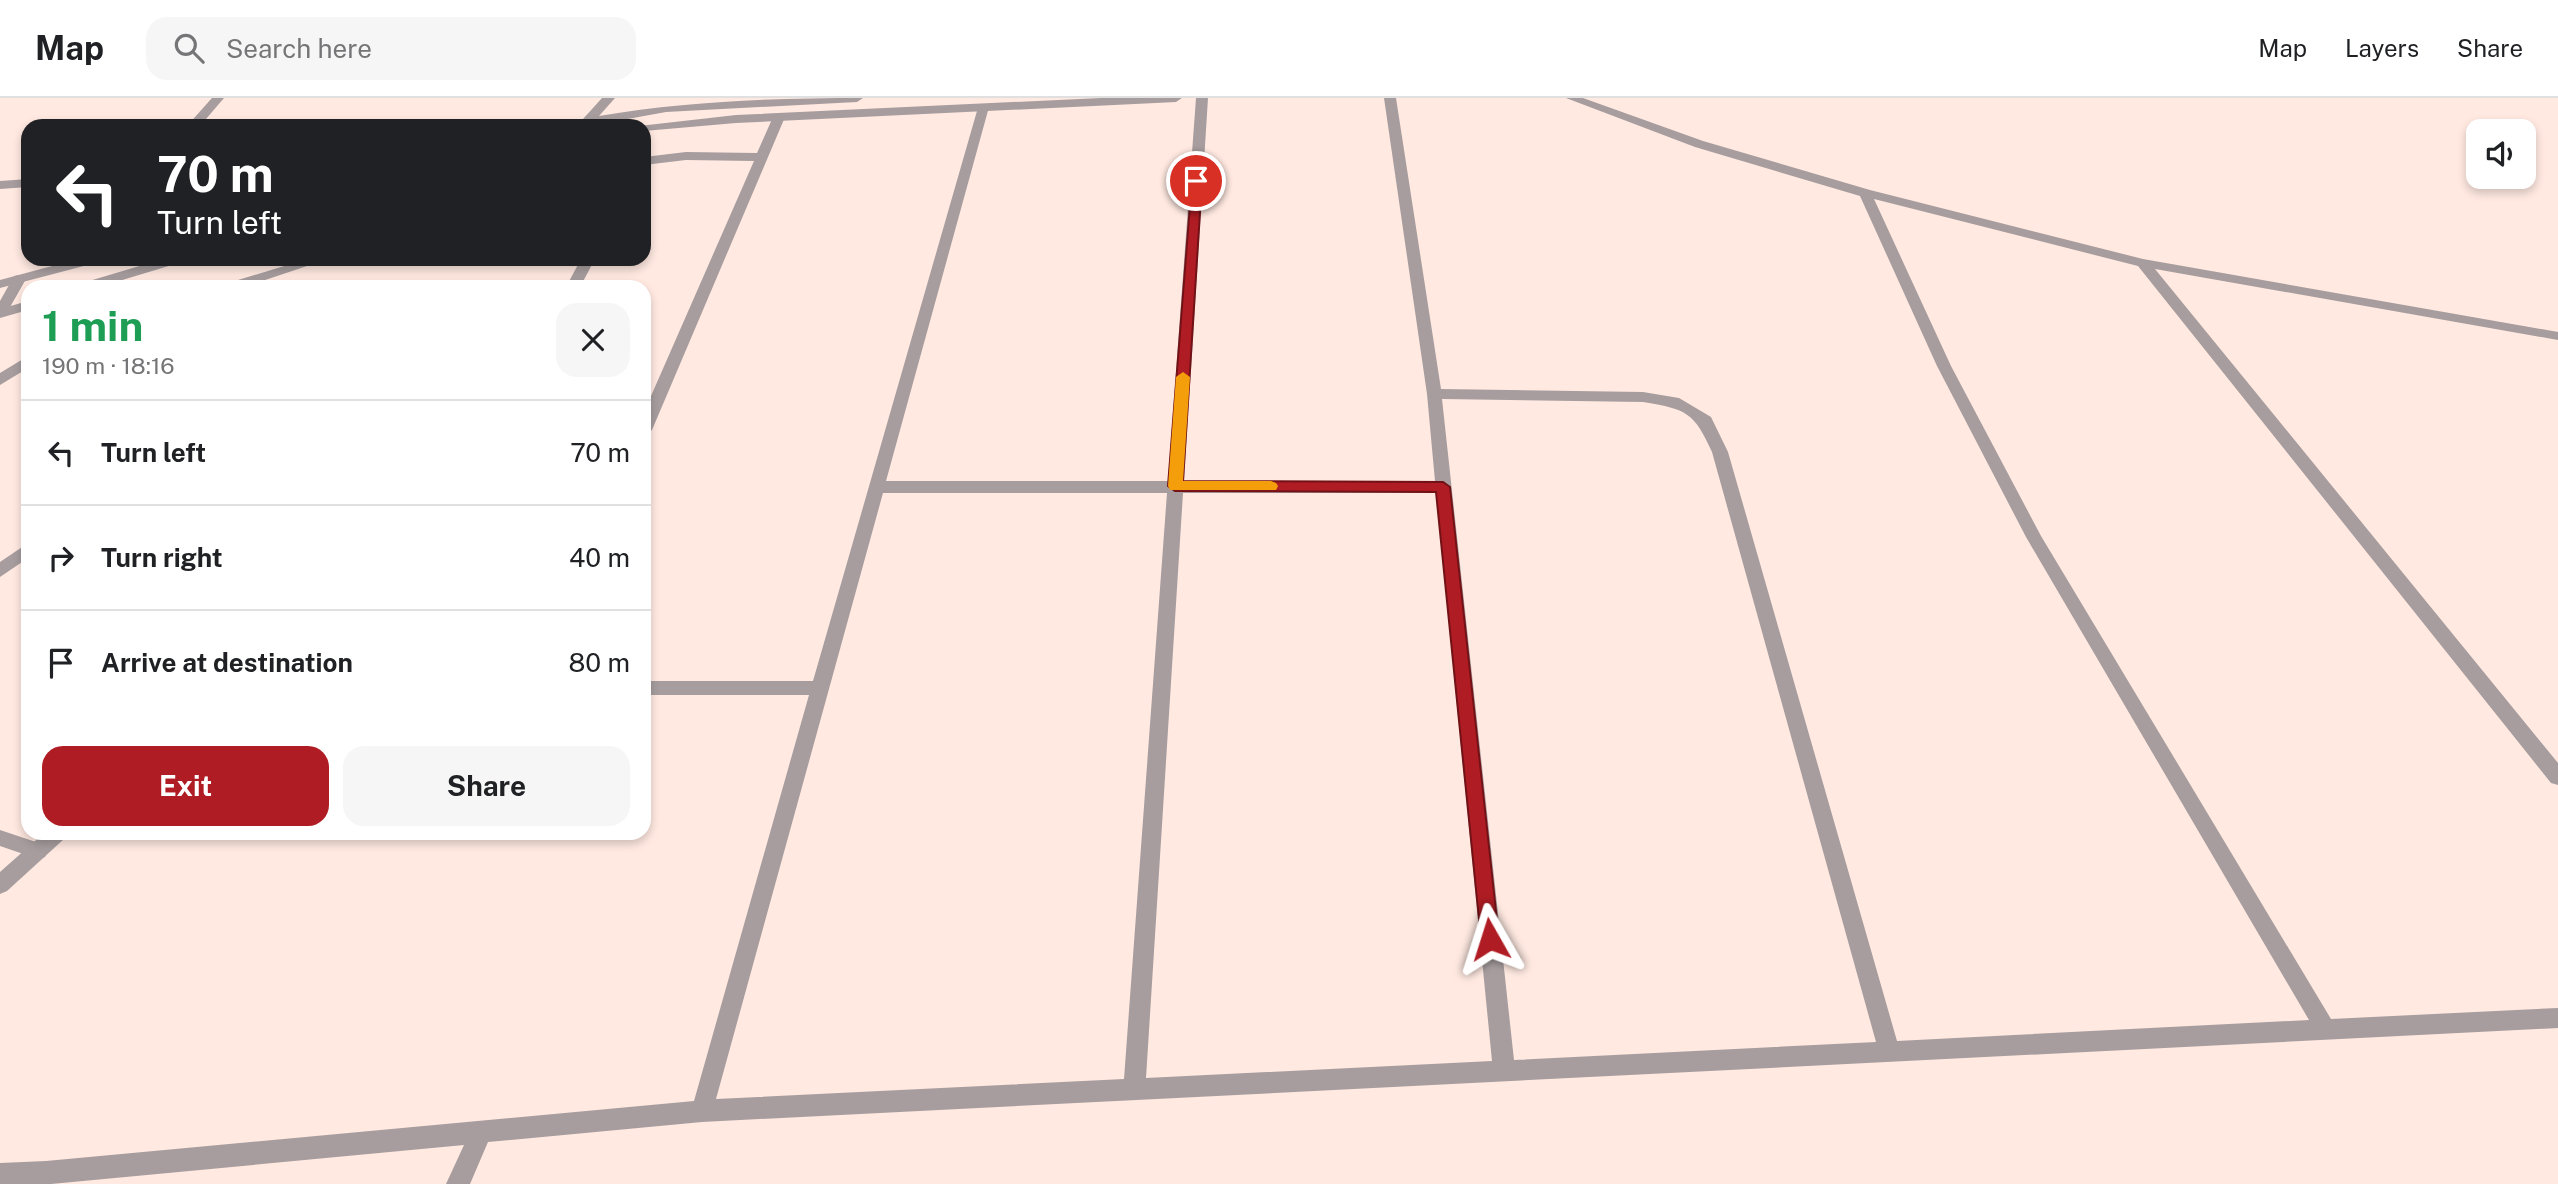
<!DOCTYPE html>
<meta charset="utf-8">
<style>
:root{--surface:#fff;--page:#f6f6f6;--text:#202124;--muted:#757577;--line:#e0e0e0;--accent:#af1c23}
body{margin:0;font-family:"Public Sans",sans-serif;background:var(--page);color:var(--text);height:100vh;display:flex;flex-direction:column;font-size:26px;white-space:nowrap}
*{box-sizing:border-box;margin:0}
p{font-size:23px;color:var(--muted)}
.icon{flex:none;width:38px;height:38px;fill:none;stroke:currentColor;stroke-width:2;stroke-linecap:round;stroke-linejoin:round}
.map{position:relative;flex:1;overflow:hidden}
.drawer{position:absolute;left:21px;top:182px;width:630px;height:560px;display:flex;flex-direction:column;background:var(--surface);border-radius:21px;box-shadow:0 4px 10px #0003}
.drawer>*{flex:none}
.guide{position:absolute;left:21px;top:21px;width:630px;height:147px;border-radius:21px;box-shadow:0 4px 10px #0003;background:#202124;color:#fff;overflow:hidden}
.tools{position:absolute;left:2466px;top:21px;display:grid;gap:14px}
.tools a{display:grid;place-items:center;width:70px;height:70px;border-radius:14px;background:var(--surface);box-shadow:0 4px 10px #0003;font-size:35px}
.pin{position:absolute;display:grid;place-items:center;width:60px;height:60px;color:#fff;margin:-30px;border:4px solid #fff;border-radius:50%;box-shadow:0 2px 7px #0007}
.me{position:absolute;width:77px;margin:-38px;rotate:354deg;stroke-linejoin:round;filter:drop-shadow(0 0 5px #0008)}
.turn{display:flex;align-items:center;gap:24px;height:147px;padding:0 21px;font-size:32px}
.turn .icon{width:91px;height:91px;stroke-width:2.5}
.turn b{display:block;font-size:49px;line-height:60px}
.round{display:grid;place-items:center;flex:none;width:74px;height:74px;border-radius:21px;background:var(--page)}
.summary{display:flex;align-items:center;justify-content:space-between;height:119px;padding:0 21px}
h1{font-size:42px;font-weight:700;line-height:52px;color:#1e9e55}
.primary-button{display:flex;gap:14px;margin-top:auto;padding:14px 21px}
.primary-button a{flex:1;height:80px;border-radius:21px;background:var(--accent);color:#fff;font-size:28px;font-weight:700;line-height:80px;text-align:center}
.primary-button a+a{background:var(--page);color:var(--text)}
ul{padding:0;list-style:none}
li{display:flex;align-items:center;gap:21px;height:105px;padding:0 21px;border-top:2px solid var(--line)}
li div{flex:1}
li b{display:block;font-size:26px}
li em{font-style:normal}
header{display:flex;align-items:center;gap:42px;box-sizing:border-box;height:98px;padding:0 35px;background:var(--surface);border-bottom:2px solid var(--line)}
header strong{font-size:33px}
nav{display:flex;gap:38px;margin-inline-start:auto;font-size:24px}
.search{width:490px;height:63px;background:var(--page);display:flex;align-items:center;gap:18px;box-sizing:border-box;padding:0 24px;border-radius:21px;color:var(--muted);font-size:26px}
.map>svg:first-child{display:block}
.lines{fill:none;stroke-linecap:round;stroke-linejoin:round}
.service{fill:#a79d9e;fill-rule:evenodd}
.minor{fill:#a79d9e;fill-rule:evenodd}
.tertiary{fill:#a79d9e;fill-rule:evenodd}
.route{fill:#af1c23;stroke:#721217;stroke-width:2}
.slow{fill:#f59e0b}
</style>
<header>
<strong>Map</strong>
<div class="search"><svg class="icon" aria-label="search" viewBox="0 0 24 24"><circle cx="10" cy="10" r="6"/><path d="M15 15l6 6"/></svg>Search here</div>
<nav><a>Map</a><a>Layers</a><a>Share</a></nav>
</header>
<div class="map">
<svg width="2558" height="1086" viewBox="0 0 2558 1086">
<rect width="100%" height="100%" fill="#ffe9e1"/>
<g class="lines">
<!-- service -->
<g class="service">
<path d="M581 161H595L580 189H566Z"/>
<path d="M28 445V460L0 479V464Z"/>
<path d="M0 732 45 747 48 753 45 759 38 761 0 748Z"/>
</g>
<!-- minor -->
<g class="minor">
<path d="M212 0H224L200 28H187Z"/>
<path d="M1196 0H1208L1184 383H1435L1427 296 1384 0H1396L1441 291 1643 294 1679 300 1711 319 1728 354 1897 943 2309 922 2026 439 1937 268 1860 98 1695 49 1566 0H1583L1703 43 1870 92 2143 161 2558 234V242L2155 171 2558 665V687L2551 685 2138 168 1874 101 1951 268 2041 438 2331 921 2558 910V930L702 1024 488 1044 470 1086H446L464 1047 51 1086H0V1065L46 1063 694 1003 809 597H644V583H813L979 6 989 9 886 383H1168ZM1442 301 1643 304C1686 311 1694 314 1712 354L1876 944 1514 962ZM883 395H1167L1124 981 716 1001ZM1183 395H1436L1492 963 1146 980Z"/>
<path d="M779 15 785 19 652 332 644 337V314L754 63 686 62 644 67V59L686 54 757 55 773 19Z"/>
<path d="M28 81V89L0 91V83Z"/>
<path d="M307 161H328L244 189H223L225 186Z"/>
<path d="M19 177 26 181 5 218 0 219V203L14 178Z"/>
<path d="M28 258V270L0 287V275Z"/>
<path d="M44 735H67L64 741 7 793 0 796V774Z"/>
</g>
<!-- tertiary -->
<g class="tertiary">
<path d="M602 0H615L599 18C687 3 774 0 863 0L857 4 666 14 589 28H555L583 21Z"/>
<path d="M1101 0H1182L1176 4 736 25 644 33V28H639L736 17Z"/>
<path d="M78 161H101L99 164 0 190V182Z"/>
<path d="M163 161H184L182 164 99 189H77L79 186Z"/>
<path d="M28 203V212L0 220V211Z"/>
</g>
</g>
<!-- route -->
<path class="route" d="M1192 81 1202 83 1183 383 1443 384 1450 389 1499 841 1497 847 1490 849 1483 847 1481 841 1436 394 1175 393 1168 388Z"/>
<!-- slow -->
<path class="slow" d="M1183 274 1190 279 1183 383H1271L1276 385 1278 388 1276 392H1170L1168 388 1176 279Z"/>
</svg>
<div class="tools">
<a><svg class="icon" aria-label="sound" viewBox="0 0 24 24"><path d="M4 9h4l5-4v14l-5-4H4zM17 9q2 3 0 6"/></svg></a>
</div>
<div class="pin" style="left:1196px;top:83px;background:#d93025"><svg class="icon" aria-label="arrive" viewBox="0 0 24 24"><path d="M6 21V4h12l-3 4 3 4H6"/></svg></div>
<svg class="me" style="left:1490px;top:841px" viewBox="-20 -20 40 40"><path d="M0-17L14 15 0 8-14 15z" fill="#af1c23" stroke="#fff" stroke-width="4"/></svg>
<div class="guide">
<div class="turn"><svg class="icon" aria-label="left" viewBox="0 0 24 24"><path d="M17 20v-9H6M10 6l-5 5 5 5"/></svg><div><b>70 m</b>Turn left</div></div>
</div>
<section class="drawer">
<div class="summary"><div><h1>1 min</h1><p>190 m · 18:16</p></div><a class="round"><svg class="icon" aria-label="close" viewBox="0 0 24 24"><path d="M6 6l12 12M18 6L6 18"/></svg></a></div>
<ul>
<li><svg class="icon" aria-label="left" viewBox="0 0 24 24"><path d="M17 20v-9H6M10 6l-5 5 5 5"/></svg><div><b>Turn left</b></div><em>70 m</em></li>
<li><svg class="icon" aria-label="right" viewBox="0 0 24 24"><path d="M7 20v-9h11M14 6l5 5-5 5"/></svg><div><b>Turn right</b></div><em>40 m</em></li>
<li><svg class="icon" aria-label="arrive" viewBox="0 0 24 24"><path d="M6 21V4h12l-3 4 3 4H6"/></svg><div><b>Arrive at destination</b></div><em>80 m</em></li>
</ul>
<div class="primary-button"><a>Exit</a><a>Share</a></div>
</section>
</div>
